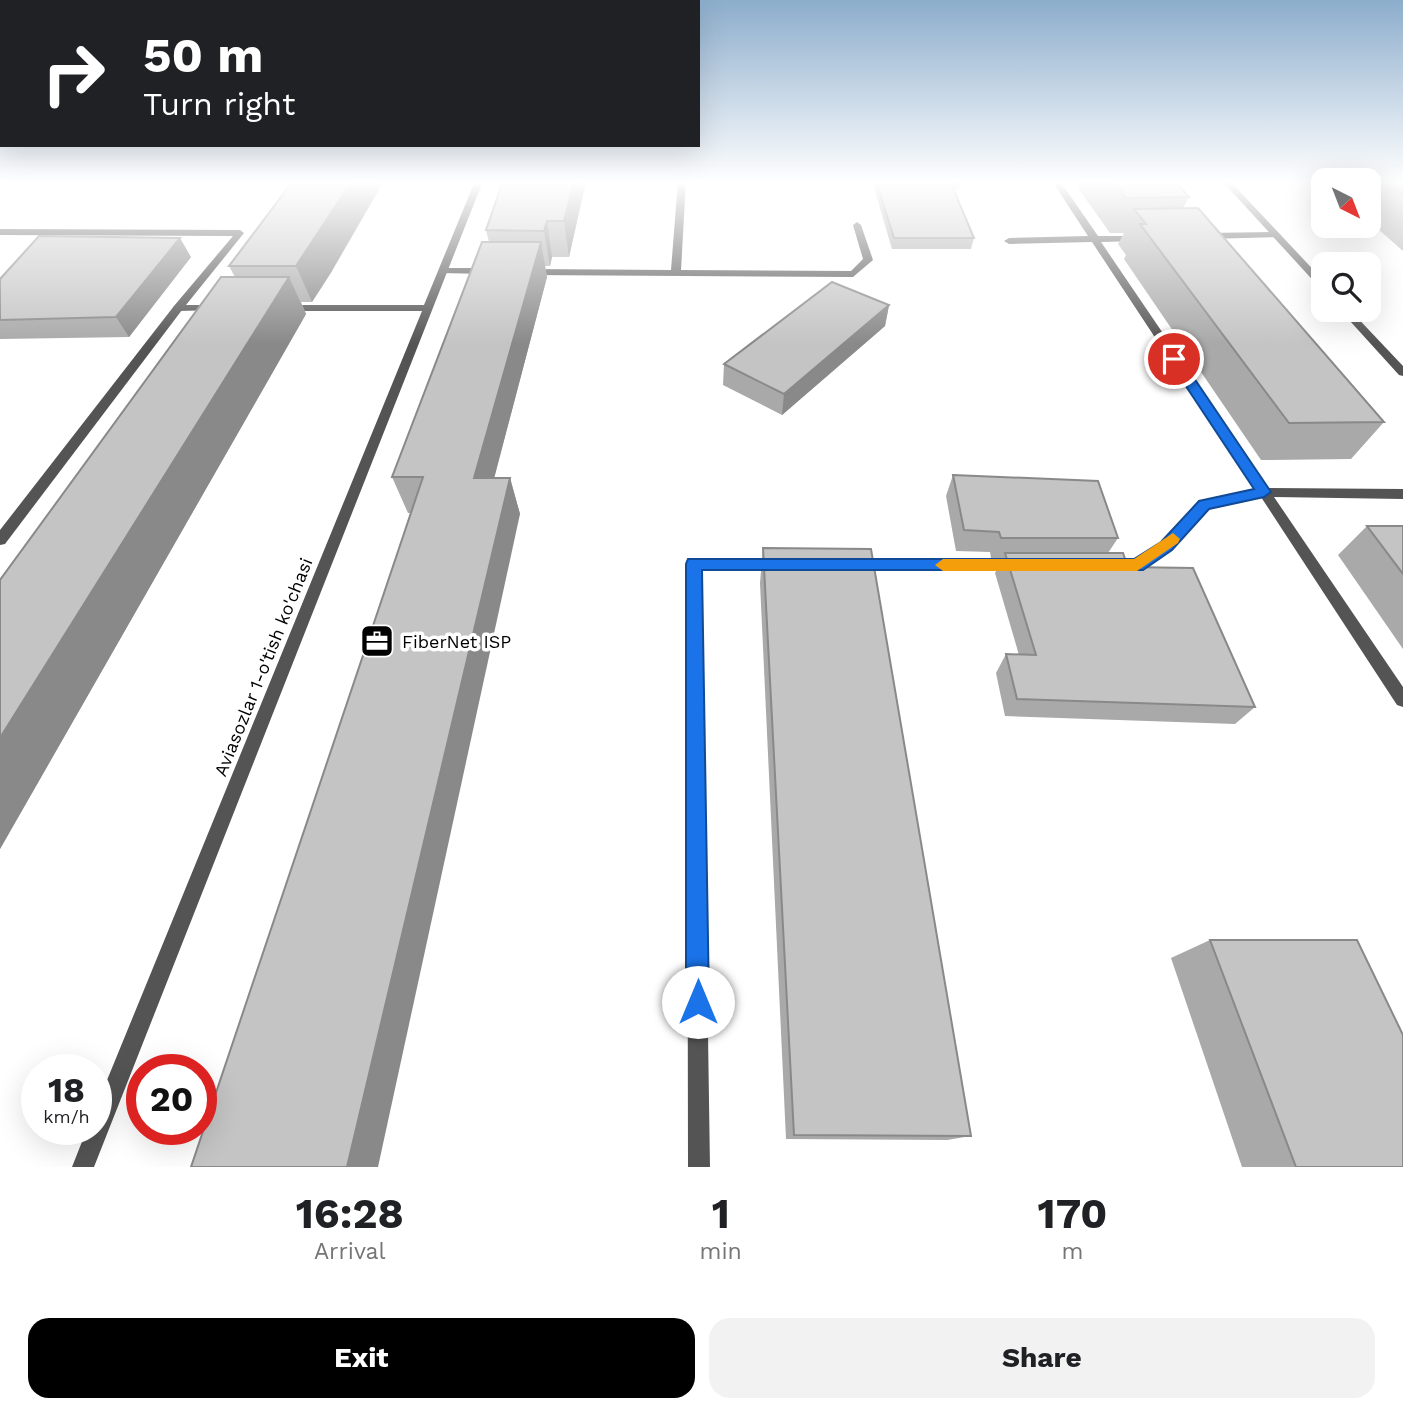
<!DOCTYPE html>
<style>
:root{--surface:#fff;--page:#f2f2f2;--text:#202124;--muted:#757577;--accent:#000}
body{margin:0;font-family:"Work Sans",sans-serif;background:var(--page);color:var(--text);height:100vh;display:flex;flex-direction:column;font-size:26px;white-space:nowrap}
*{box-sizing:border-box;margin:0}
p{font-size:23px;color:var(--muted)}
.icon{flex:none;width:38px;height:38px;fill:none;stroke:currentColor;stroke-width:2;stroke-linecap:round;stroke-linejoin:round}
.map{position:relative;height:1167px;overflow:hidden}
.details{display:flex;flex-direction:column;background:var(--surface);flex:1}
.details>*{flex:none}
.hud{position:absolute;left:0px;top:0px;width:700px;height:147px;box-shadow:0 7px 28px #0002;background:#202124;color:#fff;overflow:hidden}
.needle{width:46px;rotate:138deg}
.tools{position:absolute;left:1311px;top:168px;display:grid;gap:14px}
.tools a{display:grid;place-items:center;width:70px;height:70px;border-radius:14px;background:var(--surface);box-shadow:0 7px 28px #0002;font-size:35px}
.speed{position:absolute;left:21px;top:1054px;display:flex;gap:14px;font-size:35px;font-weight:700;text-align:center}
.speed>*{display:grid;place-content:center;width:91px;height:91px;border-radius:50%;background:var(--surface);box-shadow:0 7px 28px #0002;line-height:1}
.speed small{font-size:18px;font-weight:400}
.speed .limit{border:10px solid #d22;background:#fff;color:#111}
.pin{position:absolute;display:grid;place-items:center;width:60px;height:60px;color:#fff;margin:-30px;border:4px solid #fff;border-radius:50%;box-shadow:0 2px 7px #0007}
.me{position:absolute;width:77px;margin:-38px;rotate:0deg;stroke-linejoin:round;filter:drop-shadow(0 0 5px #0008)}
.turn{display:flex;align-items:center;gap:24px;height:147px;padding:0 28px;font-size:32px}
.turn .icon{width:91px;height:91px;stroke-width:2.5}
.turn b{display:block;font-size:49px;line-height:60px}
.eta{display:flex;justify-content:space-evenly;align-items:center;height:119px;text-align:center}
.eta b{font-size:42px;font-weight:700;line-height:49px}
.button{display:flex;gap:14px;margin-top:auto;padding:14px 28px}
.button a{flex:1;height:80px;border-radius:21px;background:var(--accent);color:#fff;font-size:28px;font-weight:700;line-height:80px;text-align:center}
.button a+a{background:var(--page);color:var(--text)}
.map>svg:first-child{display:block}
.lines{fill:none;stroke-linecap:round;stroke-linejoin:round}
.lane{fill:#545454;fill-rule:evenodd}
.street{fill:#545454;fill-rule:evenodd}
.wall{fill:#a9a9a9}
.shaded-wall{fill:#898989}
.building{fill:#c4c4c4;stroke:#898989;stroke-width:2}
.route{fill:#1a73e8;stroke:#114b97;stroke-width:2}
.slow{fill:#f59e0b}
.labels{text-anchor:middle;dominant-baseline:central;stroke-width:7;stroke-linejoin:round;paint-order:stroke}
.poi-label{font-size:18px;fill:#000;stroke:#fff;text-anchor:start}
.street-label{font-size:18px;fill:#000;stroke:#fff}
</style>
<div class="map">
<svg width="1403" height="1167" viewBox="0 0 1403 1167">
<rect width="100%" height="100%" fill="#fff"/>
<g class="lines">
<!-- lane -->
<g class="lane">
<path d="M678 181H686L681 270 851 271 863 259 853 225 857 222 861 225 873 260 853 277 528 275 523 272 528 269 671 270Z"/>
<path d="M1052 181H1060L1098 236H1141V240L1138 241 1101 242 1268 488 1403 489V499L1274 497 1403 687V707L1397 705 1261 497 1208 509 1171 550 1142 570 1105 569 1103 565 1105 561H1135L1161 542 1199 502 1255 489 1092 242 1009 244 1004 241 1009 238 1088 236Z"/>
<path d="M1276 232 1281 235 1279 237 1207 239 1202 236 1207 233Z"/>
<path d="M443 268H487L492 271 487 274 440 273 438 271Z"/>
<path d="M178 305 183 308 182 310 5 544 0 545V530L174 306Z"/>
<path d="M694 559H778L785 564 778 569H701L710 1167H688L687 564Z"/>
<path d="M855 559 1016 560 1023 565 1016 570 855 569 848 564Z"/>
</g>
<!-- street -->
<g class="street">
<path d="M475 181H483L94 1167H72L87 1129H96V1107L422 311H286L281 308 286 305H424Z"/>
<path d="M1222 181H1230L1323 280V289L1320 288Z"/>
<path d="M0 229 240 230 244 233 186 305H216L221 308 220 310 178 311 173 308 174 306 233 236 0 235Z"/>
<path d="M1340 310H1350L1403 366V376L1399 375Z"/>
</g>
</g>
<!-- wall -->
<g class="wall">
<path d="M293 181 332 271 312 302H301L306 314 0 849V580L235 277 229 266Z"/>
<path d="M586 181 569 257H552L550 266H545L547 277 494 478H510L520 514 408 513 392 477 489 242 486 230Z"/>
<path d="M872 181H961L959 189H954L974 238 971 249H892Z"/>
<path d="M1073 181H1175L1189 197 1183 208 1384 422 1351 459 1261 460 1124 259 1126 255 1118 244 1124 233H1110Z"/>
<path d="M1368 181H1403V251L1368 220Z"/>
<path d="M191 257 129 337 0 339V279Z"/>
<path d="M889 305 885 326 782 415 723 385 724 364Z"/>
<path d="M953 475 1118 538 1108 553 1128 567 1255 707 1235 724 1005 716 996 673 1006 654 1019 655 995 573 1003 558H991L990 552 956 551 946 496Z"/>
<path d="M1367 526H1403V649L1338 555Z"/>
<path d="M763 548 971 1136 947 1140 786 1139 760 583Z"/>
<path d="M1210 940 1403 1167H1242L1171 958Z"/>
</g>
<!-- shaded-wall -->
<g class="shaded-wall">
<path d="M352 181H384L332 271 312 302 296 266Z"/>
<path d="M574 181H586L569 257 564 221Z"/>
<path d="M547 221 552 257 550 266 544 231Z"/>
<path d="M180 238 191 257 129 337 116 317Z"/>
<path d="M541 242 547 277 485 513 474 478Z"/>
<path d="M289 277 306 314 0 849V738Z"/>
<path d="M889 305 885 326 782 415 784 394Z"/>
<path d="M510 478 520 514 378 1167H347Z"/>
</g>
<!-- building -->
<g class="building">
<path d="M293 181H352L296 266H229Z"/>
<path d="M503 181H574L564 221H547L544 231 486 230Z"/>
<path d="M876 181H950L974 238H894Z"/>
<path d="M1112 181H1175L1189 197 1126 198Z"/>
<path d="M1388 181H1403V194Z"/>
<path d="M1198 208 1384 422 1289 423 1140 224H1146L1134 209Z"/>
<path d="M39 236 180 238 116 317 0 320V279Z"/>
<path d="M482 242H541L474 478H510L347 1167H191L423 477H392Z"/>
<path d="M221 277H289L0 738V580Z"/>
<path d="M832 282 889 305 784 394 724 364Z"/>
<path d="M953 475 1098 481 1118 538H1001L999 532 964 530Z"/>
<path d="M1367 526H1403V574Z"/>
<path d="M763 548 871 549 971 1136 794 1135Z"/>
<path d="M1005 553H1123L1128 567 1193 568 1255 707 1017 699 1006 654 1036 655Z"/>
<path d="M1210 940H1357L1403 1035V1167H1296Z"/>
</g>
<!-- sky -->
<linearGradient id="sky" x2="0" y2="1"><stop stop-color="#8cadcc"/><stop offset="0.53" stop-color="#fff"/><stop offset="1" stop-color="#fff" stop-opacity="0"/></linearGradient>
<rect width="1403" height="344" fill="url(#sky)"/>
<!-- route -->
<path class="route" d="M1174 355 1179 356 1271 492 1264 497 1209 509 1172 550 1143 570H702L709 1002 706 1010 698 1014 690 1010 686 1002V564L688 559H1134L1161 542 1199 501 1254 489 1168 359Z"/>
<!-- slow -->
<path class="slow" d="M1173 533 1180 539 1178 543 1137 571H943L935 565 943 559H1134Z"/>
<!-- icons -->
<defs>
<symbol id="office-square" viewBox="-11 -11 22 22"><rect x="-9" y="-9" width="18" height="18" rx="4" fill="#000" stroke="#fff"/><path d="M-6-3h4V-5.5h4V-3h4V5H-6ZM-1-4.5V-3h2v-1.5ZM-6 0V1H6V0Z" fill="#fff"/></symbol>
</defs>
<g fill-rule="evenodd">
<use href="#office-square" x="358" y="622" width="38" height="38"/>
</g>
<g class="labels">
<!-- poi labels -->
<g class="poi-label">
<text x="402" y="641">FiberNet ISP</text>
</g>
<!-- street labels -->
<g class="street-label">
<text transform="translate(263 667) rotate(-68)">Aviasozlar 1-o'tish ko'chasi</text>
</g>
</g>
</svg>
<div class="tools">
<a><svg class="needle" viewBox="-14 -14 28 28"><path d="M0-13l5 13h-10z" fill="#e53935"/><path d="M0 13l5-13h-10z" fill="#757577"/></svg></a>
<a><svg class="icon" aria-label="search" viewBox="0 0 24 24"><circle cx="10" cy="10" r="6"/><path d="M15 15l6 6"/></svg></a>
</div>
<div class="speed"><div>18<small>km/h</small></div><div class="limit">20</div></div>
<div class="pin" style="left:1174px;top:359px;background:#d93025"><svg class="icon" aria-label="arrive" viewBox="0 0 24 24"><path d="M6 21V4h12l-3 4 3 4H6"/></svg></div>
<svg class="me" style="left:698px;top:1002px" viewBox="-20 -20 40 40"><circle r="19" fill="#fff"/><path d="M0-13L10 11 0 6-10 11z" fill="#1a73e8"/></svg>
<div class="hud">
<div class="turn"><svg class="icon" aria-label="right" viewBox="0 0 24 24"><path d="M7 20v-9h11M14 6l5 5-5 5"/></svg><div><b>50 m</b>Turn right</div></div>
</div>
</div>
<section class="details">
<div class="eta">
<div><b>16:28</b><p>Arrival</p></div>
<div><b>1</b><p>min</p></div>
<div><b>170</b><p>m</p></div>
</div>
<div class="button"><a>Exit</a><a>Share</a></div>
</section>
